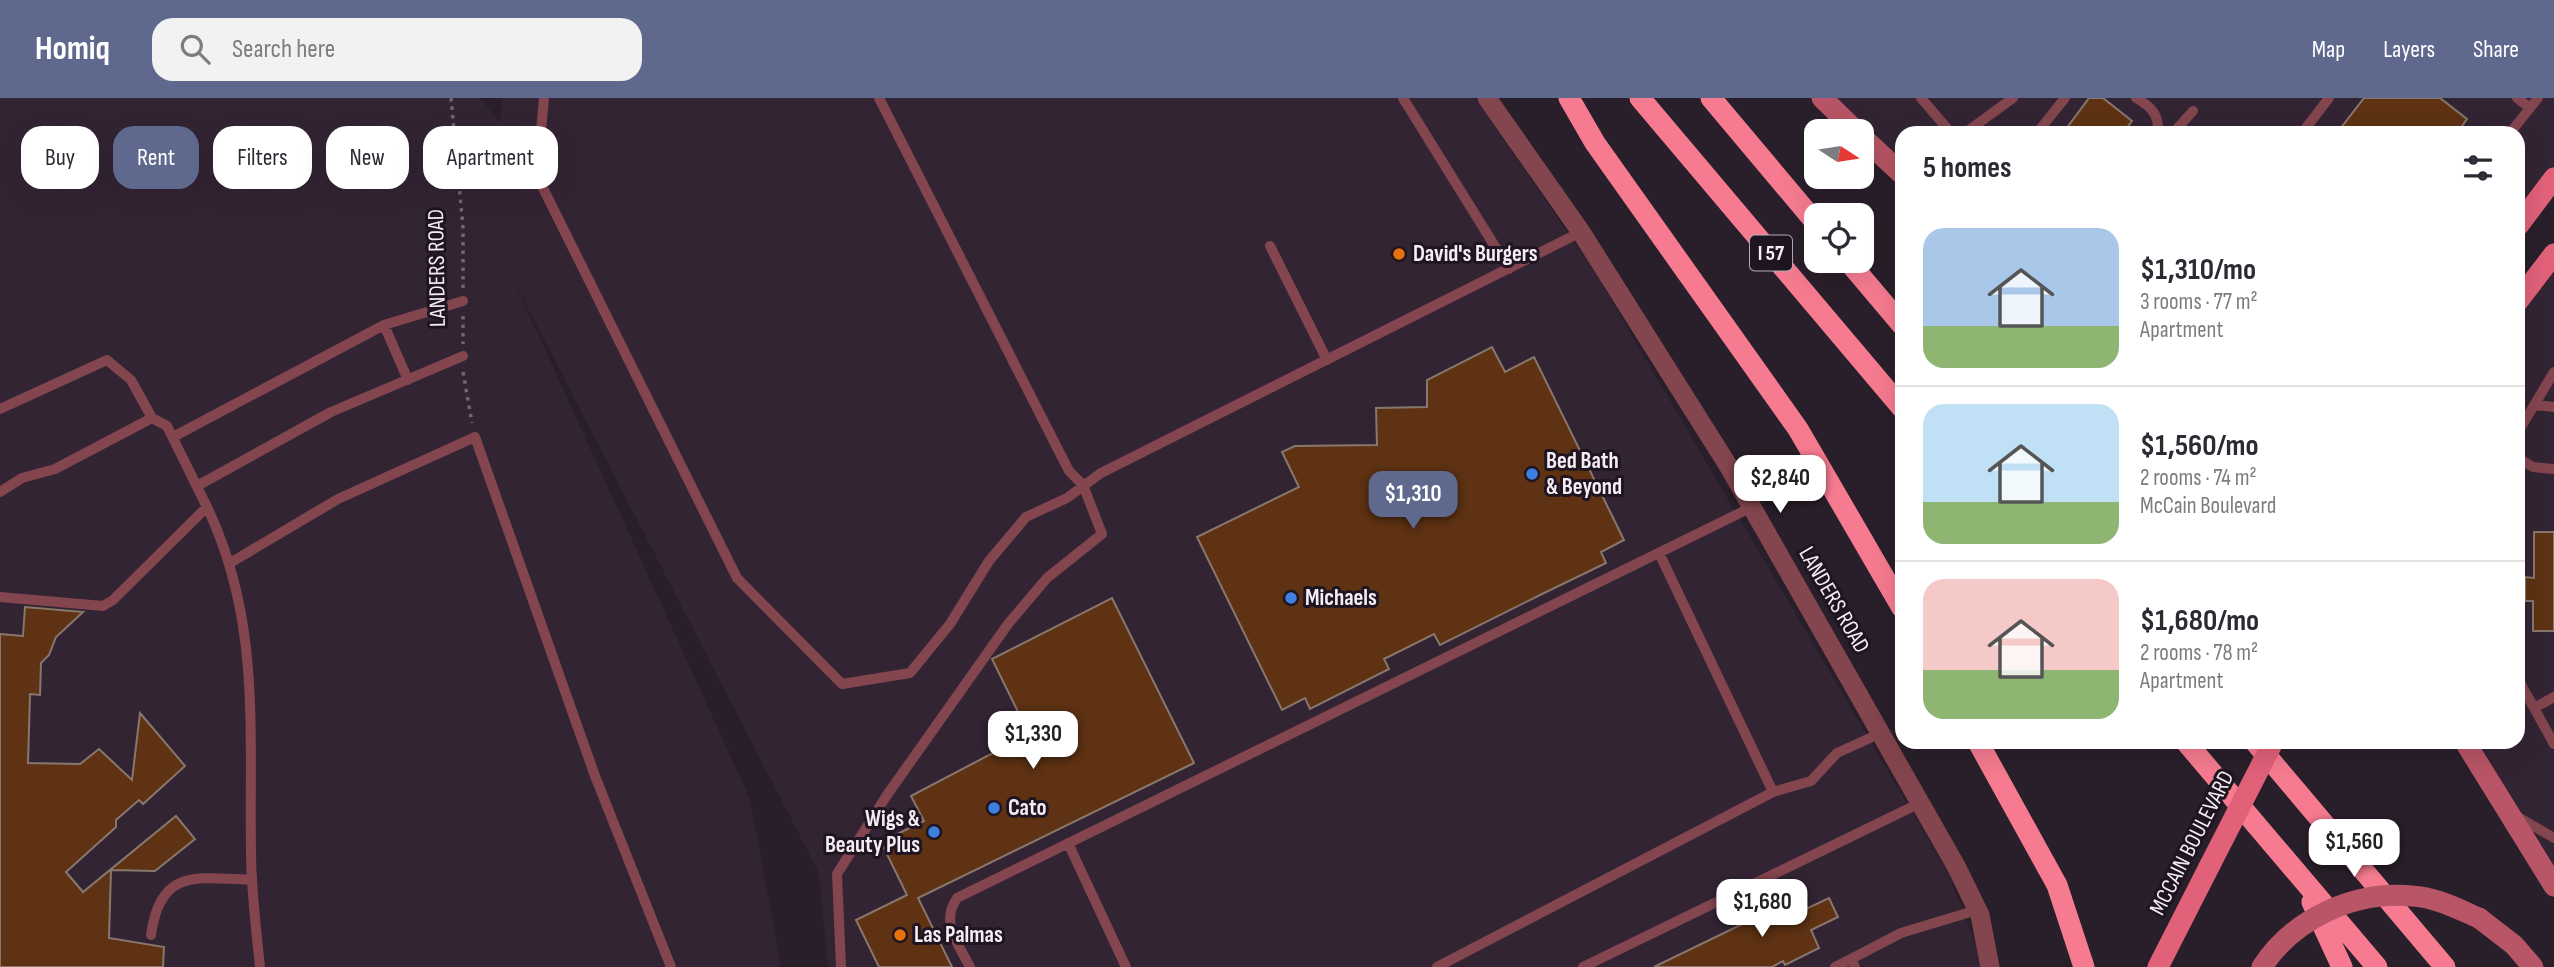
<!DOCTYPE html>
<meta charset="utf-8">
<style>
body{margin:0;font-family:"Sofia Sans Condensed",sans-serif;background:#f2f2f3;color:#2b2b33;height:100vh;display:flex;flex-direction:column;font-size:26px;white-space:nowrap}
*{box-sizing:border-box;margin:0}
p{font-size:23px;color:#7c7c81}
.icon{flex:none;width:38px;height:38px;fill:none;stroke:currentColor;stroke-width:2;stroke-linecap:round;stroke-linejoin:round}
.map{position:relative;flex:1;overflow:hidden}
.details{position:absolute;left:1895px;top:28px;width:630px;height:623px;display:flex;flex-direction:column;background:#fff;border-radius:21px;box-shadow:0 7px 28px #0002}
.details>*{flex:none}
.guide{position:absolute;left:21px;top:28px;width:665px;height:63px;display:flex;gap:14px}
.needle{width:46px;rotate:102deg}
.fabs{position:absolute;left:1804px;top:21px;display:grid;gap:14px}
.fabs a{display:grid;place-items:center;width:70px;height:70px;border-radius:14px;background:#fff;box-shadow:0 7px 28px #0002;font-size:35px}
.price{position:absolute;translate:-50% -60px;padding:0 16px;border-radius:14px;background:#fff;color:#222;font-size:23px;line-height:46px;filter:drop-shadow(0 2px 4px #0008)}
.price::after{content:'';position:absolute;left:50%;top:42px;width:21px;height:16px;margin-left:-10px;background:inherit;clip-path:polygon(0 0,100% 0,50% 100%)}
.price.on{background:#5f698e;color:#fff}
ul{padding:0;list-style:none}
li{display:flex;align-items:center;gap:21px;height:175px;padding:0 28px}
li+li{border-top:2px solid #e1e1e2}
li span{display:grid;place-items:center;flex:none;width:196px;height:140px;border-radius:21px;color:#555}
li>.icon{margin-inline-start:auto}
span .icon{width:84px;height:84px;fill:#fffc;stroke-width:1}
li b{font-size:30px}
h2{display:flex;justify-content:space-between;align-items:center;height:84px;padding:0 28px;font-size:30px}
.chip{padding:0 24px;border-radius:21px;background:#fff;box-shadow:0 7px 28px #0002;font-size:24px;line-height:63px}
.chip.on{background:#5f698e;color:#fff}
header{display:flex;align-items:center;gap:42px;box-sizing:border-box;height:98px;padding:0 35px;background:#5f698e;color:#fff}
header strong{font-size:33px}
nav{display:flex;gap:38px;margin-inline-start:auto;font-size:24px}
.search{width:490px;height:63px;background:#f2f2f3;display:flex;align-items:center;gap:18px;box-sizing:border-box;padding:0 24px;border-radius:21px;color:#7c7c81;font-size:26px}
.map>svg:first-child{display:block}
.built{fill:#332434}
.building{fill:#5e3213;stroke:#88776d;stroke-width:2}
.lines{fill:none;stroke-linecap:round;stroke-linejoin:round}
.path{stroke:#706771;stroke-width:3.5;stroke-dasharray:3.5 5;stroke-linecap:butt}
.lane{stroke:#83454e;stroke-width:10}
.street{stroke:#83454e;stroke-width:19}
.secondary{stroke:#b85566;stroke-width:21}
.primary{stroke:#e16179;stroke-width:21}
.highway{stroke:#f67b90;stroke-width:21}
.secondary-bridge{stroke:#b85566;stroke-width:21}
.primary-bridge{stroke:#e16179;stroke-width:21}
.food-dot{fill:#e8710a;stroke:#1f1520;stroke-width:2.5}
.shop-dot{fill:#3f7fe0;stroke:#1f1520;stroke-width:2.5}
.labels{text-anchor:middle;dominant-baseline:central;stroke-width:6;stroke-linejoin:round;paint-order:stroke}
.shield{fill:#1f1520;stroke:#b4acb5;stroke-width:2}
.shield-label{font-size:21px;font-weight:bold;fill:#f4edf5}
.poi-label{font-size:23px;font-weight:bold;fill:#f4edf5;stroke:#1f1520;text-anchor:start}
.street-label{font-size:23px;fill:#f4edf5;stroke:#1f1520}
</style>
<header>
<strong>Homiq</strong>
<div class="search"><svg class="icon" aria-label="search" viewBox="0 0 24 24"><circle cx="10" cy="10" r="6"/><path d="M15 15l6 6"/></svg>Search here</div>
<nav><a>Map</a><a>Layers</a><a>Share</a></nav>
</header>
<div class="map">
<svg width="2554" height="869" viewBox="0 0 2554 869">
<rect width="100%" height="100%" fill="#291f2a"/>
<path class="built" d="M 0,0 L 480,0 L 500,24 L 502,0 L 1475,0 L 1592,170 L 1948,775 L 1985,869 L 828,869 L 819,775 L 512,179 L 750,701 L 781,869 L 0,869 Z
M 1826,0 L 2554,0 L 2554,82 L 2518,133 L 2518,35 L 1902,35 L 1902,73 Z
M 2554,156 L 2554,788 L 2465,644 L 2518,644 L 2518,203 Z"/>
<path class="building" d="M 2089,0 L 2103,0 L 2132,23 L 2123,35 L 2063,35 Z
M 2364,0 L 2440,0 L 2467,21 L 2457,35 L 2337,35 Z
M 1492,249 L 1505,274 L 1534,259 L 1624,442 L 1601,454 L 1606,465 L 1540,497 L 1440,547 L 1434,536 L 1384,561 L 1389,571 L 1310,611 L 1305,600 L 1282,612 L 1197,439 L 1299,389 L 1282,354 L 1295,348 L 1377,347 L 1376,310 L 1427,309 L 1427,282 Z
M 2534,434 L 2554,434 L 2554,533 L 2533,533 L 2533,503 L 2525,503 L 2525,479 L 2534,480 Z
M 1112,500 L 1194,665 L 918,800 L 952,869 L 879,869 L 856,822 L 907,797 L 881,744 L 924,723 L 911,698 L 1029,636 L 992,561 Z
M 25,509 L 83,514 L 56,539 L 49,557 L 41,565 L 40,597 L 30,596 L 28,665 L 80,666 L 99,651 L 132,682 L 140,615 L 185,668 L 143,706 L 139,702 L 116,722 L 116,729 L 66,774 L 83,794 L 176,718 L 195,741 L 155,773 L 111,772 L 109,840 L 164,849 L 163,869 L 0,869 L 0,536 L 23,538 Z
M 1794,797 L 1802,813 L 1829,800 L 1838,819 L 1811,832 L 1819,850 L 1785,867 L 1783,863 L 1772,869 L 1654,869 L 1761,817 L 1759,814 Z"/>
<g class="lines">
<path class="path" d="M 451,0 L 463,130 L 463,190
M 463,218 L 463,246
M 463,274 L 472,325"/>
<path class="lane" d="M 544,0 L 537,78 L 737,480 L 842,586 L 910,575 L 950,526 L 989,463 L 1026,419 L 1067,400 L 1101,375 L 1581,134
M 1403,0 L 1509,171
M 1921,0 L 1951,35
M 2136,0 C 2152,9 2159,17 2158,35
M 2517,0 L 2530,10
M 1965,35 L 2013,0
M 2037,35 L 2065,0
M 2173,35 L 2193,13
M 2302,35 L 2329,0
M 2510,35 L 2538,0
M 1270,148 L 1327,262
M 384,227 L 408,282
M 2534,307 L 2554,309
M 0,311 L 107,262 L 131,282 L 152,320
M 2518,334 L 2554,274
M 173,339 L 384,227 L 463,203
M 2518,360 L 2533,369 L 2554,371
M 197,388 L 331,314 L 463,258
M 0,394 L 22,380 L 55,371 L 152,320 L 167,328 L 207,409 L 113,502 L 103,508 L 0,499
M 207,409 C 261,522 249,631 251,753 C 251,791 256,830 260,869
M 1660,457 L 1773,694
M 230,465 L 338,401 L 475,339 L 595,678 L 671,869
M 2518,581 L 2554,646
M 2534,610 L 2554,599
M 2518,719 L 2554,740
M 1068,745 L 1126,869
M 151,837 C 160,769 198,780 252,782
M 841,869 L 837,776 L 887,697 L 1008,526 L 1047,480 L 1102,436 L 1083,387 L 1069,373 L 879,0
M 970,869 C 958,845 940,825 957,800 L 1752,409
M 1437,869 L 1773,694 L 1811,683 L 1837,655 L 1881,635
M 1583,869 L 1920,705
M 1835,869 L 1851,861
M 1855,869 L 1851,861 L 1901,835 L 1977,812"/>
<path class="street" d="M 1487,0 L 1581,134 L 1729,369 L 1956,768 L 1980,817 L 1990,869"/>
<path class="secondary" d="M 1822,0 L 1856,33
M 1862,39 L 1902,76
M 2465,644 L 2554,788
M 2479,820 L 2514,847 L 2533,869"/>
<path class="primary" d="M 2518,128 L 2554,80
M 2518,203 L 2554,156
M 2158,869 L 2210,767"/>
<path class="highway" d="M 1569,0 L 1595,45 L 1798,331 L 1902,510
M 1640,0 L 1902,310
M 1711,0 L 1816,125
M 1848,163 L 1902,227
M 1978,644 L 2057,787 L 2084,869
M 2186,644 L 2377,869
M 2255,644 L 2445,869
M 2312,804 L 2342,869"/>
<path class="secondary-bridge" d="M 2262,869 C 2294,820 2354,793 2412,798 C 2435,799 2458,811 2479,820"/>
<path class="primary-bridge" d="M 2210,767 L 2273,644"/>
</g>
<g class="food-dot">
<circle cx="1399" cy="156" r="7"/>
<circle cx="900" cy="837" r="7"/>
</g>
<g class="shop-dot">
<circle cx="1532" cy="376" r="7"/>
<circle cx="1291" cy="500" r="7"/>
<circle cx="994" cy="710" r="7"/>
<circle cx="934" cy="734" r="7"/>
</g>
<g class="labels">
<rect class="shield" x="1750" y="137.5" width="42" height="35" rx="5"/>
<g class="shield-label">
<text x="1771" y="155">I 57</text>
</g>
<g class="poi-label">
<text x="1413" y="156">David's Burgers</text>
<text x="1546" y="363">Bed Bath<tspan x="1546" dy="26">&amp; Beyond</tspan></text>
<text x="1305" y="500">Michaels</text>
<text x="1008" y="710">Cato</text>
<text x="920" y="721" text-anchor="end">Wigs &amp;<tspan x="920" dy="26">Beauty Plus</tspan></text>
<text x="914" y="837">Las Palmas</text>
</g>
<g class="street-label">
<text transform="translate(437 170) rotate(-91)">LANDERS ROAD</text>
<text transform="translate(1834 502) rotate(60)">LANDERS ROAD</text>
<text transform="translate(2192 745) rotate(-63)">MCCAIN BOULEVARD</text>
</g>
</g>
</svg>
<div class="fabs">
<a><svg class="needle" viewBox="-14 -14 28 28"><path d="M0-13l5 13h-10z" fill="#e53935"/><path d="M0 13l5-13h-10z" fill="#7c7c81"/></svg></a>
<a><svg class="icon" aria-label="locate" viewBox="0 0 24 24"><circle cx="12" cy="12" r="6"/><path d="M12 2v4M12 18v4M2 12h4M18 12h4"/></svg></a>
</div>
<b class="price" style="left:1780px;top:417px">$2,840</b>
<b class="price on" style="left:1413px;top:433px">$1,310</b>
<b class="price" style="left:1033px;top:673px">$1,330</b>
<b class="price" style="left:2354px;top:781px">$1,560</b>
<b class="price" style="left:1762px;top:841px">$1,680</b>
<div class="guide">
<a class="chip">Buy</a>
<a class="chip on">Rent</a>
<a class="chip">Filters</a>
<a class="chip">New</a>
<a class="chip">Apartment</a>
</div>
<section class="details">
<h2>5 homes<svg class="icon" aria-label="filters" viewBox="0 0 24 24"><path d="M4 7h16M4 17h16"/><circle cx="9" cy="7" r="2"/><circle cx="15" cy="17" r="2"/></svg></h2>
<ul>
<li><span style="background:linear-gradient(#a9c7e8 70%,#8fb573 0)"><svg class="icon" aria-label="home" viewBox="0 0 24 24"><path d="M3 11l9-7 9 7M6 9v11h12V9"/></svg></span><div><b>$1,310/mo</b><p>3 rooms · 77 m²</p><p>Apartment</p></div></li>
<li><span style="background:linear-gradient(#bfe0f5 70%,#8fb573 0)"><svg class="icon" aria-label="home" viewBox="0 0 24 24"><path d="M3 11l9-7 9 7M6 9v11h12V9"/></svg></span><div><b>$1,560/mo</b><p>2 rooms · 74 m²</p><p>McCain Boulevard</p></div></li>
<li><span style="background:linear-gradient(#f6c9c9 65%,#8fb573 0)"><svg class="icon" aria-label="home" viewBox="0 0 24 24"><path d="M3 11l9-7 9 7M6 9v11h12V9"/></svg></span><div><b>$1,680/mo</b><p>2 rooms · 78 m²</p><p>Apartment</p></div></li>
</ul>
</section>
</div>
